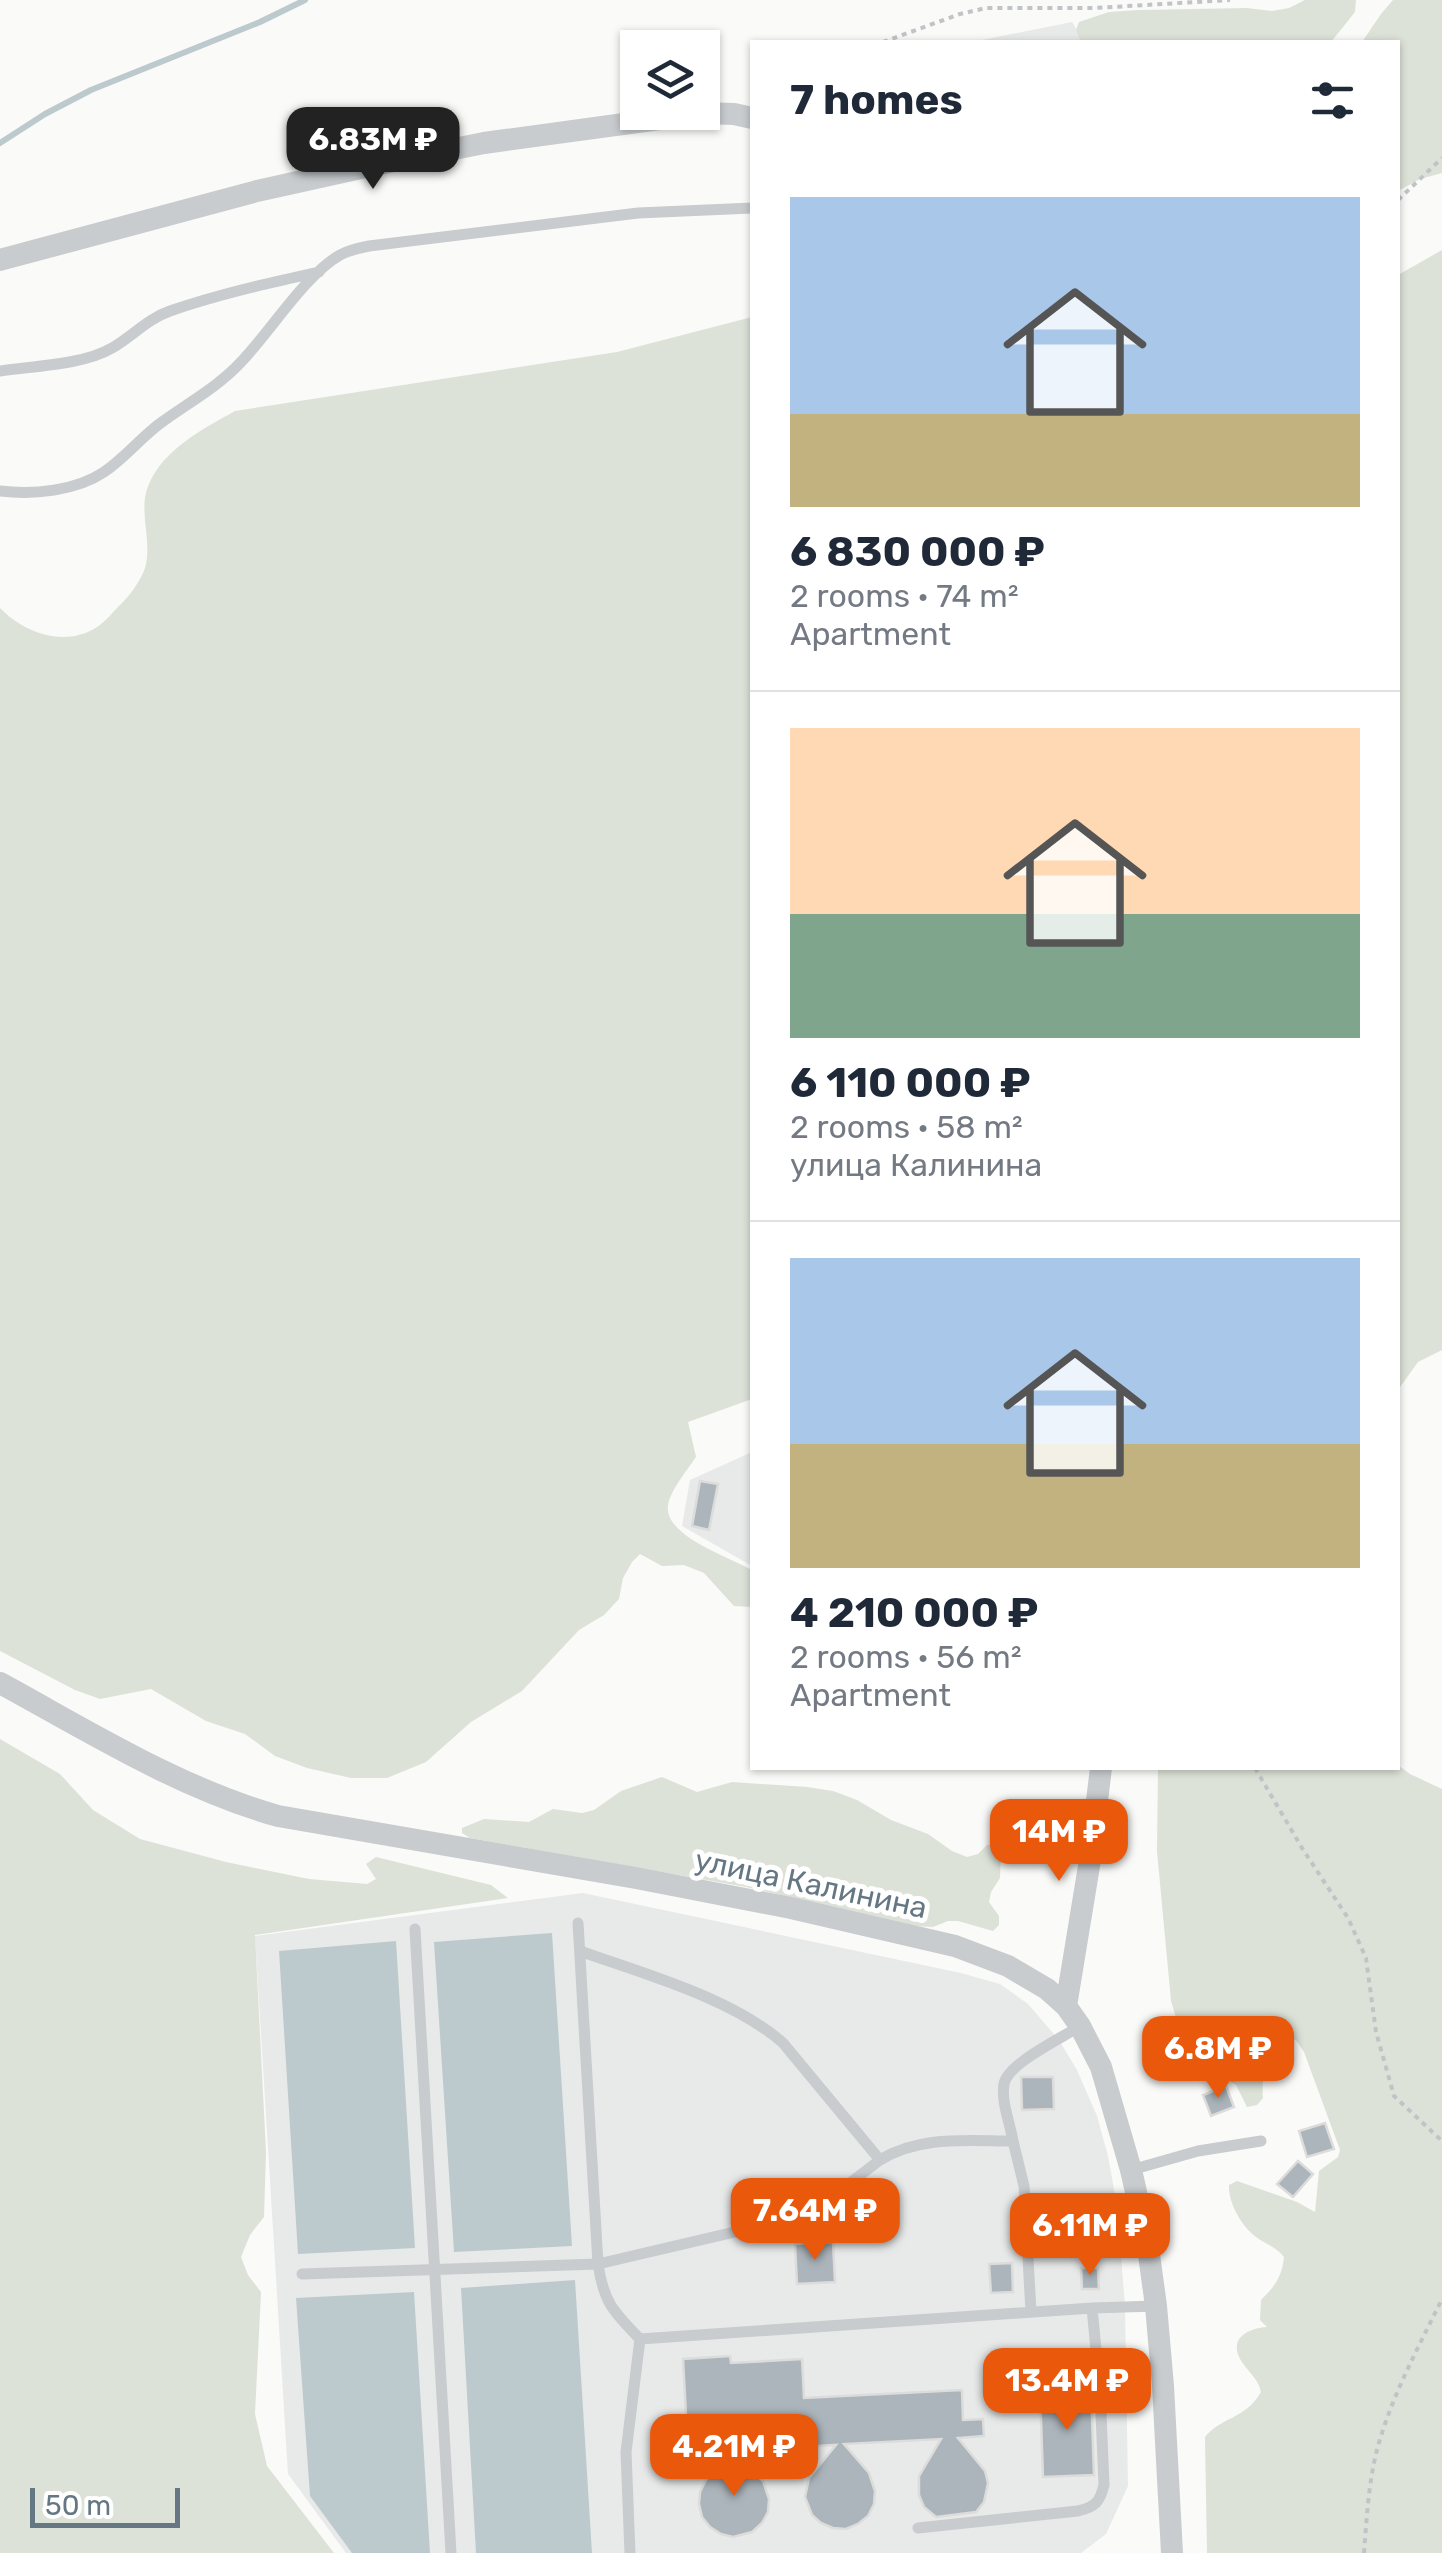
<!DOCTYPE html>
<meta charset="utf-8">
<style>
body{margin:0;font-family:Rubik,sans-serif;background:#f2f2f3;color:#1f2937;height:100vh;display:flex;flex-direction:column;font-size:38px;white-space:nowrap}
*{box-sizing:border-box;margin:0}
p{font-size:32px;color:#747a83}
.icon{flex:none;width:55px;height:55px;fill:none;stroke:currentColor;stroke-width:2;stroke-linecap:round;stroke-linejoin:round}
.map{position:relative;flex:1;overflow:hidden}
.drawer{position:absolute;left:750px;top:40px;width:650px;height:1730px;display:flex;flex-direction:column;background:#fff;border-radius:0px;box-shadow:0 2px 8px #0004}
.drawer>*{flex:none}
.controls{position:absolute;left:620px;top:30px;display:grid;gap:20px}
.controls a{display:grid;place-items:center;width:100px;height:100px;border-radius:0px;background:#fff;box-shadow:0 2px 8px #0004;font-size:50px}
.scale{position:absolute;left:30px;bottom:25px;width:150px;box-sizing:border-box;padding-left:10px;border:5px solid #647783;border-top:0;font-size:28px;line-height:35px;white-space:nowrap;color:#647783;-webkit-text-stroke:8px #fff;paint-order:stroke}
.price{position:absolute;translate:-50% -85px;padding:0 22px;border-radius:20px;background:#ea580c;color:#fff;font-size:32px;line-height:65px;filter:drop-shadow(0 2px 5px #0008)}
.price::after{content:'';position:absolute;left:50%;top:60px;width:30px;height:22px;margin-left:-15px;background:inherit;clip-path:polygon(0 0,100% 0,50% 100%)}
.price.selected{background:#222;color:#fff}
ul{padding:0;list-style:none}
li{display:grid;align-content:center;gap:20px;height:530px;padding:0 40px}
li+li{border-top:2px solid #e0e1e3}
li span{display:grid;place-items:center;height:310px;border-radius:0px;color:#555}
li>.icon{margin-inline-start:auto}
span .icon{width:180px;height:180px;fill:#fffc;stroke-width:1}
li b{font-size:42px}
h2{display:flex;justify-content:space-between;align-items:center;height:120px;padding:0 40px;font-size:42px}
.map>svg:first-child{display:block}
.built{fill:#e8e9e9}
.green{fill:#dce2d8}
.water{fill:#bdcacd}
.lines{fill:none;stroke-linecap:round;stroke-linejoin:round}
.stream{stroke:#bdcacd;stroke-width:6}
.building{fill:#acb5bb;stroke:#dcdcda;stroke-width:2.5}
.path{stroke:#c1c4c6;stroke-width:4;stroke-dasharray:5 5;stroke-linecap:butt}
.service{stroke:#c8cccf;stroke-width:11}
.minor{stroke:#c8cccf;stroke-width:22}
.labels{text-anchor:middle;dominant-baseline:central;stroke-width:10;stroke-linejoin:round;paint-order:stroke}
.street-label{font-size:30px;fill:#647783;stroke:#fff}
</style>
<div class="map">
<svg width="1442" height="2553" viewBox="0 0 1442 2553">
<rect width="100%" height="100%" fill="#fafaf8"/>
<path class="built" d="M 1072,22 L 1084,42 L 972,42 Z
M 752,1452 L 752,1566 L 682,1526 L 690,1480 Z
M 583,1893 L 961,1973 L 1000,1984 L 1028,2004 L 1059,2040 L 1077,2070 L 1097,2116 L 1108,2156 L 1117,2206 L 1125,2306 L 1128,2486 L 1106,2534 L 1081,2553 L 346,2553 L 288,2474 L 255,1936 Z"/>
<path class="green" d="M 1305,0 L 1356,0 L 1355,12 L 1331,42 L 1081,42 L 1076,30 L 1079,22 L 1109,12 L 1139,10 L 1247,8 L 1272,11 L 1289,8 Z
M 1393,0 L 1442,0 L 1442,173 L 1420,179 L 1398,191 L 1398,42 L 1362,42 L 1381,14 Z
M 1442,250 L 1442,1350 L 1418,1362 L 1398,1390 L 1398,275 Z
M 752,317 L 752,1399 L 688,1422 L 696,1457 C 688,1469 669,1492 668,1506 C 664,1536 731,1558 752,1570 L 752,1607 L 734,1606 L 704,1573 L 684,1565 L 662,1566 L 640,1554 L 632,1562 L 623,1578 L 619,1599 L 604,1615 L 579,1630 L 522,1691 L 471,1722 L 426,1762 L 387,1778 L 351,1778 L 307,1768 L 275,1756 L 245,1734 L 206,1721 L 151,1689 L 100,1699 L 75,1690 L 0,1651 L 0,608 C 24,633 65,648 97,627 C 105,622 113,612 119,606 C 129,597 141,580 145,568 C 153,540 137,510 149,484 C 164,449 203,429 235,411 L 617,352 Z
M 0,1739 L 60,1774 L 93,1810 L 140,1839 L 226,1862 L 309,1879 L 367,1884 L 376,1879 L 366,1864 L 376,1857 L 491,1885 L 508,1898 L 255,1935 L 266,2152 L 264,2217 L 250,2235 L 241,2257 L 248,2275 L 261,2292 L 255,2414 L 267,2466 L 334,2553 L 0,2553 Z
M 1398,1765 L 1410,1774 L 1442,1789 L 1442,2553 L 1207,2553 L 1205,2437 C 1221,2417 1246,2419 1261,2392 C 1258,2377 1246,2371 1239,2357 C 1230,2336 1251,2328 1267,2327 L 1260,2320 L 1261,2300 C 1275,2286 1282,2277 1284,2257 C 1276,2247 1267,2245 1256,2237 C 1242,2227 1228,2203 1229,2185 L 1237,2181 L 1297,2202 L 1315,2212 L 1319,2171 L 1338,2157 L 1340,2150 L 1304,2052 L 1296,2040 L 1287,2037 C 1267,2052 1261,2073 1263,2098 L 1257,2105 L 1247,2107 L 1236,2085 L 1225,2078 L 1204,2070 L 1185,2048 L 1171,2001 L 1157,1851 L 1158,1768 L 1398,1768 Z
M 662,1777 L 697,1792 L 732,1782 L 807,1787 L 833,1791 L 857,1800 L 891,1820 L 928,1834 L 952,1851 L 967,1857 L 978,1854 L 988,1844 L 1001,1854 L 1000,1878 L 991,1892 L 989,1902 L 999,1916 L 999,1925 L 993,1931 L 958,1921 L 948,1921 L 933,1927 L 913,1926 L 746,1887 L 470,1838 L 462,1833 L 462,1828 L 484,1819 L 529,1822 L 553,1809 L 582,1813 L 594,1810 L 621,1791 Z"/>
<path class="water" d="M 552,1933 L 572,2246 L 454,2252 L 434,1942 Z
M 396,1941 L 415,2248 L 298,2254 L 279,1951 Z
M 575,2280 L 592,2553 L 476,2553 L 461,2288 Z
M 414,2292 L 430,2553 L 352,2553 L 310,2496 L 296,2298 Z"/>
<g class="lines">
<path class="stream" d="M 0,143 L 45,114 L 91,90 L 260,22 L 305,0"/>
</g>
<path class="building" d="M 700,1481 L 718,1484 L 709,1530 L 692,1526 Z
M 1021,2077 L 1053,2077 L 1054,2109 L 1022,2110 Z
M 1226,2086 L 1234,2107 L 1211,2116 L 1203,2095 Z
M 1325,2123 L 1334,2149 L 1307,2157 L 1299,2131 Z
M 1298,2161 L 1313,2174 L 1293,2197 L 1277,2184 Z
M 1072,2200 L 1072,2219 L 1082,2219 L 1084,2246 L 1042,2248 L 1040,2202 Z
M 833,2242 L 835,2282 L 797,2284 L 795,2244 Z
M 1012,2263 L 1013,2292 L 991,2293 L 989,2264 Z
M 1081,2268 L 1098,2268 L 1099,2289 L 1082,2289 Z
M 730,2356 L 731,2363 L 802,2359 L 804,2398 L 962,2390 L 963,2420 L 983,2419 L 984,2436 L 958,2438 L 985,2471 L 988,2483 L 984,2502 L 976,2512 L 936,2517 L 924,2507 L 919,2495 L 919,2476 L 941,2439 L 844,2444 L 869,2473 L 875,2491 L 874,2504 L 868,2516 L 858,2524 L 846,2529 L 833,2528 L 821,2523 L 812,2515 L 805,2497 L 809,2478 L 836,2445 L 661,2455 L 660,2436 L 675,2435 L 674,2415 L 686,2415 L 683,2359 Z
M 1091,2389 L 1094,2475 L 1043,2477 L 1040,2391 Z
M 730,2454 L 763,2481 L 769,2499 L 768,2512 L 762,2523 L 752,2532 L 733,2537 L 721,2534 L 710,2527 L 702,2517 L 699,2504 L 700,2492 L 706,2480 Z"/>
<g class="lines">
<path class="path" d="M 883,42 L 960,14 L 986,8 L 1095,8 L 1230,0
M 1398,200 L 1442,158
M 1255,1768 L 1302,1848 L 1348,1918 L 1366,1958 L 1376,2032 L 1394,2096 L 1442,2141
M 1364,2553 C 1367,2514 1369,2473 1381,2436 C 1396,2388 1420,2344 1442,2299"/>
<path class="service" d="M 0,371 C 33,366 83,365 112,348 C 133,336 147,319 170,311 C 219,294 269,283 319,272
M 0,491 C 33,495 76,491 104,472 C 125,458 141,437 162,422 C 188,403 219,386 241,362 C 270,332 305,275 340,255 C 349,250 359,248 369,246 L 638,213 L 752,208
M 578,1923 L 598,2264 L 782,2221 L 806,2213 L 825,2202 L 880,2160
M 415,1929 L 451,2553
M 580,1951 C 644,1974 732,1998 783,2043 L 880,2160 C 920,2135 968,2141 1013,2141 C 1010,2123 1001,2102 1004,2084 C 1008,2063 1062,2038 1080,2026
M 1013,2141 L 1024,2186 L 1031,2312
M 1131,2170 L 1198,2151 L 1261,2141
M 302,2274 L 598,2264 C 604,2303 613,2311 640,2339 L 1092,2308 L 1156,2306
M 918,2528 L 1078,2511 C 1095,2507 1100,2502 1104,2485 L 1100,2390 L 1092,2308
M 630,2553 L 626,2452 L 640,2339"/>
<path class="minor" d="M 0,260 L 257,191 L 379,164 L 484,143 L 704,113 L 734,114 L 752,118
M 0,1683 C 90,1732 179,1788 278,1816 L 636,1878 L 791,1908 L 955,1946 L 1008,1966 L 1047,1989 L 1066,2006 L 1080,2026 L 1101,2067 L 1131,2170 L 1147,2240 L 1156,2306 L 1163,2386 L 1172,2553
M 1066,2006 L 1089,1866 L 1101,1768"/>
</g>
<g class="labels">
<g class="street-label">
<text transform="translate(811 1884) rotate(12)">улица Калинина</text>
</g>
</g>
</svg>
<div class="controls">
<a><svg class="icon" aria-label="layers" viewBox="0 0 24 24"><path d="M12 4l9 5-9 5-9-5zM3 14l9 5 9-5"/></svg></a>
</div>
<div class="scale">50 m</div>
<b class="price selected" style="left:373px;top:192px">6.83M ₽</b>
<b class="price" style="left:1059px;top:1884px">14M ₽</b>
<b class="price" style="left:1218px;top:2101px">6.8M ₽</b>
<b class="price" style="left:815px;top:2263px">7.64M ₽</b>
<b class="price" style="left:1090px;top:2278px">6.11M ₽</b>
<b class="price" style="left:1067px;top:2433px">13.4M ₽</b>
<b class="price" style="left:734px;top:2499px">4.21M ₽</b>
<section class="drawer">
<h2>7 homes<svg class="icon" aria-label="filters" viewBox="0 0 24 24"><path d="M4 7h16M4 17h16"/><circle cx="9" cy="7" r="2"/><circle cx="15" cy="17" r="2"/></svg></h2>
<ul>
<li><span style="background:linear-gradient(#a9c7e8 70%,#c2b280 0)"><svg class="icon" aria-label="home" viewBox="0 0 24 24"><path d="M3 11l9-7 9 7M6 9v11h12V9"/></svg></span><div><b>6 830 000 ₽</b><p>2 rooms · 74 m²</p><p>Apartment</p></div></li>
<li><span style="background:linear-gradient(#ffd9b3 60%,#7fa58c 0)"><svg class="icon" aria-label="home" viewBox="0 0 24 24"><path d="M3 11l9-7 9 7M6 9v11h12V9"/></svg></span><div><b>6 110 000 ₽</b><p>2 rooms · 58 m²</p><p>улица Калинина</p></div></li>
<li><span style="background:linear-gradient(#a9c7e8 60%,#c2b280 0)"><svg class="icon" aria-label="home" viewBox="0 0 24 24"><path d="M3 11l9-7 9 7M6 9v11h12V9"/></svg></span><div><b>4 210 000 ₽</b><p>2 rooms · 56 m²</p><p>Apartment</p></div></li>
</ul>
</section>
</div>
